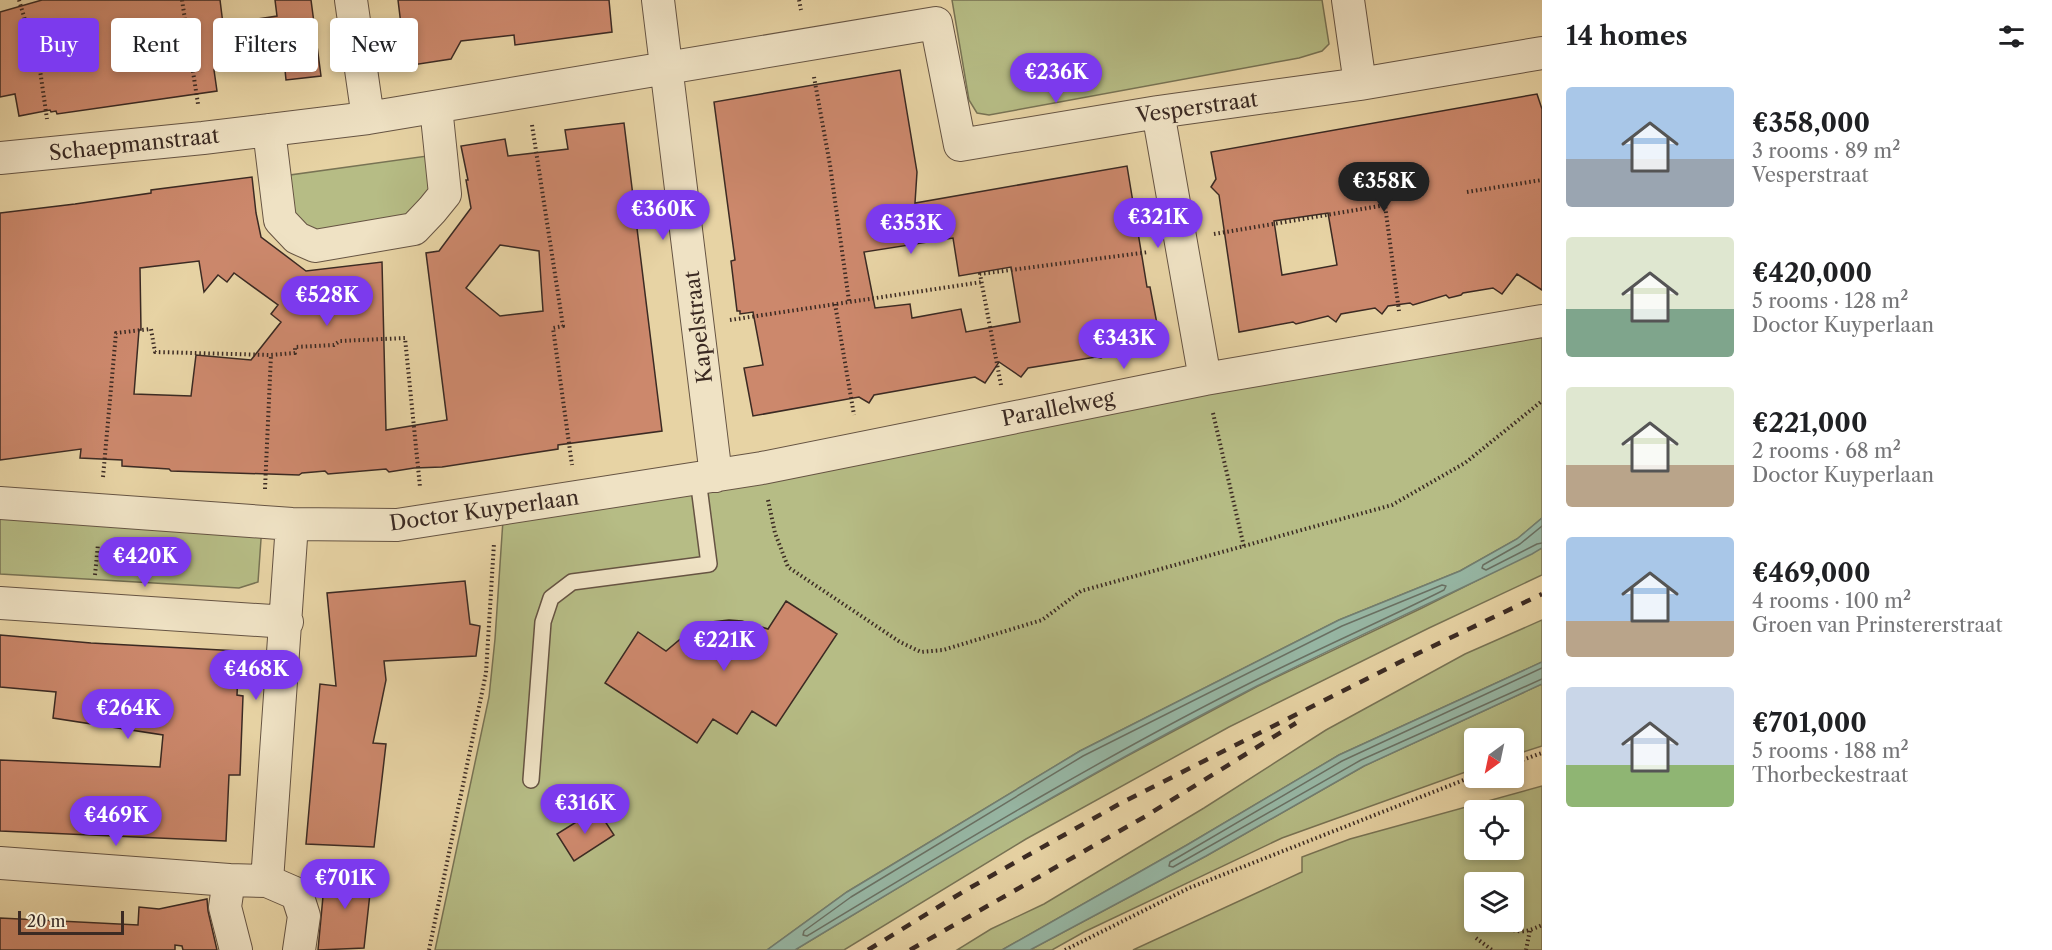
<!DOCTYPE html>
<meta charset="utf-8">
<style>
body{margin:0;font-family:"Libre Caslon Text",serif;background:#f2f2f2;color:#202124;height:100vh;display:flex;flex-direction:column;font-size:22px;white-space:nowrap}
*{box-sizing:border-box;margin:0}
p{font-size:20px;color:#757577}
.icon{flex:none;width:33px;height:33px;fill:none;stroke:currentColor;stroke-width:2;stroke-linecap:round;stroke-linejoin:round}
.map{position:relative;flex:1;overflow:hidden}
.details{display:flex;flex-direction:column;background:#fff;width:510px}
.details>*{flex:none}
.banner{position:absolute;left:18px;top:18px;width:570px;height:54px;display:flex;gap:12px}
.needle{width:39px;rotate:213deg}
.buttons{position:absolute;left:1464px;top:728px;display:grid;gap:12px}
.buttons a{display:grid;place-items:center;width:60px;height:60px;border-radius:6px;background:#fff;box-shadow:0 3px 9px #0003;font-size:30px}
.scale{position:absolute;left:18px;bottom:15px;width:106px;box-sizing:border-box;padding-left:6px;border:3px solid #3b2a23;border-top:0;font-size:16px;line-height:21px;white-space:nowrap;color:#3b2a23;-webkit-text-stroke:4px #efe2c4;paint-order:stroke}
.price{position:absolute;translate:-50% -51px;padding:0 14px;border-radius:21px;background:#7c3aed;color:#fff;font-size:20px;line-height:39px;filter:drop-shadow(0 2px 3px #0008)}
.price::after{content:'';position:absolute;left:50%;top:36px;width:18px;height:14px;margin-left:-9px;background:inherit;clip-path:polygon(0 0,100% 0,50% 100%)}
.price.on{background:#222;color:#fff}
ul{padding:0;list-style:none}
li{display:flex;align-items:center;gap:18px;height:150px;padding:0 24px}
li span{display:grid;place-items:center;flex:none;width:168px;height:120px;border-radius:6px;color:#555}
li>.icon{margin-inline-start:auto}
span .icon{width:72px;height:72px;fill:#fffc;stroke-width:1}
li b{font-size:26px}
h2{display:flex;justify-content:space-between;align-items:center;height:72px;padding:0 24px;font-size:26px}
.tag{padding:0 21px;border-radius:6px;background:#fff;box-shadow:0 3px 9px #0003;font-size:21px;line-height:54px}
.tag.on{background:#7c3aed;color:#fff}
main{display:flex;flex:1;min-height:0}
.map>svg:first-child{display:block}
.green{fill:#b6bc85;stroke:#787354;stroke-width:1.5;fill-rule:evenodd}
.water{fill:#97b8a6;stroke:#727f72;stroke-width:1.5}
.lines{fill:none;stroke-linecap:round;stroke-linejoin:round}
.shore{stroke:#697164;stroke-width:1.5}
.building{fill:#cc886c;stroke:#3b2a23;stroke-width:1.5;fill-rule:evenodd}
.lane-casing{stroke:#665443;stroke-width:18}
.street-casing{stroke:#665443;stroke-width:34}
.path{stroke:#3b2a23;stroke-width:4;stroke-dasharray:1.5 3;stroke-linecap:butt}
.lane{stroke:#efe2c4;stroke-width:15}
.street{stroke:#efe2c4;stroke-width:32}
.rail{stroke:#3b2a23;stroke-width:4.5;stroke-dasharray:10 10;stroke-linecap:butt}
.labels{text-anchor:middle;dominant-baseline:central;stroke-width:5;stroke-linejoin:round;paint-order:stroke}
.street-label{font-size:21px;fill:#3b2a23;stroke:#efe2c4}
</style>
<main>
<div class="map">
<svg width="1542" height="950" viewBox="0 0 1542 950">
<rect width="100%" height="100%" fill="#e7d3a4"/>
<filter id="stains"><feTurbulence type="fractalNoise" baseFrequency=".00333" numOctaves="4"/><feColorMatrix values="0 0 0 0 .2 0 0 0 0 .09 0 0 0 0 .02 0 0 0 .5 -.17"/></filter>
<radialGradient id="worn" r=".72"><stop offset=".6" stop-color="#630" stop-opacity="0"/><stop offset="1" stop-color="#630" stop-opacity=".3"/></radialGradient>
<path class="green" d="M 952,0 L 1322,0 L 1329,44 L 1322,51 L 1299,58 L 989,115 L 977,113 L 969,100 Z
M 427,156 L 432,199 L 408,223 L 315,236 L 292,219 L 283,176 Z
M 1542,327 L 1542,518 L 1517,539 L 1460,571 L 1339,620 L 1080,751 L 847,892 L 767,950 L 435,950 L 489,697 L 495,639 L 503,520 Z
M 0,510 L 262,525 L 258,582 L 239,588 L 0,574 Z
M 1542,548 L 1542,575 L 1429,628 L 1229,727 L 1026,839 L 844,950 L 795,950 L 967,846 L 1127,756 L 1258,686 L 1422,608 Z
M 1542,620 L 1542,662 L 1339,755 L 1187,845 L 1002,950 L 957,950 L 991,929 L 1044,904 L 1204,808 L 1326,730 L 1465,654 Z
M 1542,684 L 1542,746 L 1514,755 L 1514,738 L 1474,738 L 1474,769 L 1282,838 L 1084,932 L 1052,950 L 1030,950 L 1206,856 L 1364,766 Z
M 1542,786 L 1542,950 L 1133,950 L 1302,872 L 1302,857 L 1350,839 ZM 1474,810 L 1514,810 L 1514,849 L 1474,849 ZM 1474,882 L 1514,882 L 1514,921 L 1474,921 Z"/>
<path class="water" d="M 1542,518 L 1542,548 L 1532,554 C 1441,599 1348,640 1257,686 C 1099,767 947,858 795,950 L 767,950 L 847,892 L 1080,751 L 1339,620 L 1460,571 L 1517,539 Z
M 1542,662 L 1542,684 L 1364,766 L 1206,856 L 1030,950 L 1002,950 L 1187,845 L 1339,755 Z"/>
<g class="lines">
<path class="shore" d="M 1542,526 L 1520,544 L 1483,565 L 1482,568 L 1486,570 L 1537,544 L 1542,543
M 1442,585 L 1446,586 L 1444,590 C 1382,621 1318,649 1256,680 C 1102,757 954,847 807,936 L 803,935 L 804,931 L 851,897 L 1083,756 L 1342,626 Z
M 1542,668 L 1342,761 L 1170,862 L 1169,866 L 1173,867 L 1361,760 L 1542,679"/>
</g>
<path class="building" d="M 42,0 L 220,0 L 223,24 L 277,16 L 275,0 L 311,0 L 321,76 L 286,80 L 284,60 L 214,70 L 217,91 L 57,114 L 56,111 L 51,112 L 50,110 L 19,116 L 15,94 L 0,97 L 0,12 Z
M 398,0 L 609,0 L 612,32 L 515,45 L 514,35 L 461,41 L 451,59 L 406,66 Z
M 900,70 L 917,172 L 915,203 L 1127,166 L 1147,287 L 1150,287 L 1161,345 L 1109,354 L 1101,358 L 1096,357 L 1028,368 L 1021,377 L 999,362 L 985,383 L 975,377 L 874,395 L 869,403 L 859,397 L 753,416 L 744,368 L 763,365 L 753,312 L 740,314 L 740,311 L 737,311 L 731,261 L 735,260 L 714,102 ZM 953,238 L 959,276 L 1011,267 L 1020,322 L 966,332 L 961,309 L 912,318 L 910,304 L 875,308 L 864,252 Z
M 1537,94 L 1542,109 L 1542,290 L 1517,274 L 1502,294 L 1493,288 L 1463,293 L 1461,295 L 1449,298 L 1446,295 L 1413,305 L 1410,303 L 1388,306 L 1382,314 L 1375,308 L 1341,314 L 1336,322 L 1328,316 L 1296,324 L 1293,322 L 1239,332 L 1219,195 L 1211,187 L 1216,179 L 1211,152 ZM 1328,213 L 1337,265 L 1282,275 L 1274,221 Z
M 624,123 L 662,431 L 558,445 L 558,449 L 442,467 L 414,468 L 389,472 L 386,469 L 328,474 L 325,471 L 314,472 L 302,473 L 299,475 L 171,471 L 169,469 L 122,466 L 122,460 L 80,458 L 81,449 L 0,460 L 0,213 L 75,204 L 151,193 L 151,190 L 252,177 L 256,213 L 261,237 L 306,271 L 382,262 L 386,430 L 447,420 L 426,253 L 439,251 L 471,208 L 466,180 L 468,180 L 461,146 L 505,139 L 508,156 L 568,149 L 565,130 ZM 500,245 L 539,251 L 543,311 L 500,316 L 466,288 ZM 199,261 L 204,292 L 218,275 L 227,282 L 234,273 L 278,305 L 271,314 L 281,322 L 251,360 L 196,355 L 191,396 L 134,394 L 139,330 L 141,330 L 140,268 Z
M 465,581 L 470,624 L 480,626 L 476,656 L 384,661 L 386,680 L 373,743 L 386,744 L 374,847 L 306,844 L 320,684 L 336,686 L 327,593 Z
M 786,601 L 837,634 L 776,726 L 752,711 L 737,734 L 713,719 L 697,743 L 605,683 L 638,632 L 666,651 L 690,631 L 711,622 L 729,620 L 742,621 L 768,629 Z
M 0,635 L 91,643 L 239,651 L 237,695 L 243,696 L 240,775 L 229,775 L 226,841 L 0,831 L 0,760 L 160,767 L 163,735 L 53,718 L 56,692 L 0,687 Z
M 597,809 L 614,835 L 574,861 L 557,834 Z
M 373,866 L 364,948 L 318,950 L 325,875 Z
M 207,899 L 208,911 L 217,950 L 183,950 L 182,946 L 175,945 L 175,950 L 0,950 L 0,918 L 138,925 L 139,907 L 159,909 Z"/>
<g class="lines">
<g class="lane-casing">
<path id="lane" d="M 531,780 L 543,622 L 551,598 L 572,582 L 709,564 L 698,479"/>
</g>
<g class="street-casing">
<path id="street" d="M 351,0 L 368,118
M 658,0 L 716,476
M 1348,0 L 1360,84
M 1158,112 L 1205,379
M 269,130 L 280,220 L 297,238 L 315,246 L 414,229 L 432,210 L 445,194 L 436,107
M 0,158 L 203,138 L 368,118 L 936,23 L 960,145 L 1158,112 L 1360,84 L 1542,53
M 0,503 L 292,524 L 397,525 L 762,468 L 1205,379 L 1542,321
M 0,603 L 287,622
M 0,863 L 229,880
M 267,881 L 292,524
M 236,950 L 225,907 L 229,880 L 267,881 L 297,894 L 304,916 L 299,950"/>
</g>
<path class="path" d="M 19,0 L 40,70 L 47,119
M 182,0 L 198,104
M 799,0 L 801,10
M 814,77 L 830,165 L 849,301
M 532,125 L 563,326 L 553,328 L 572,465
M 1467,192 L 1542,180
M 1214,234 L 1385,205 L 1399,311
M 835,304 L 854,415
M 730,320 L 982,282
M 1001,385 L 980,274 L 1149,252
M 1213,413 L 1244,547
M 103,477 L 116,333 L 151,329 L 155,352 L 271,355 L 295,353 L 295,347 L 334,345 L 340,341 L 405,338 L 420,487
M 265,489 L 271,355
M 768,500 L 775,533 L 788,567 L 900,642 L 921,652 L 943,650 L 1042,620 L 1081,591 L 1392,505 L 1465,463 L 1542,401
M 95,575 L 98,544
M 1514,763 L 1542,753
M 1498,921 C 1515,934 1523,934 1542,925
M 1476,938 L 1492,950
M 429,950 L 486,673 L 494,543
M 1065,950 L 1189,888 L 1474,776
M 1526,950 L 1530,930"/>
<use href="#lane" class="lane"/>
<use href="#street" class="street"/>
<path class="rail" d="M 868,950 L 966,890 L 1121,803 L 1402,661 L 1542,594
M 910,950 L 1146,816 L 1296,723"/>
</g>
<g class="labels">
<g class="street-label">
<text transform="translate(1197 107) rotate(-8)">Vesperstraat</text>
<text transform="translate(134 144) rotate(-6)">Schaepmanstraat</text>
<text transform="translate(698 327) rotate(-97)">Kapelstraat</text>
<text transform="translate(1058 408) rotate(-11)">Parallelweg</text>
<text transform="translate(484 510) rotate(-8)">Doctor Kuyperlaan</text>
</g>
</g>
<rect width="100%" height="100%" filter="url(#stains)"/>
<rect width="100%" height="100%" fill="url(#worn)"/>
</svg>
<div class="buttons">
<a><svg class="needle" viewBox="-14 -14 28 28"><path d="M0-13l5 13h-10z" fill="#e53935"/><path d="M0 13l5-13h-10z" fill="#757577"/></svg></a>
<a><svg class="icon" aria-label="locate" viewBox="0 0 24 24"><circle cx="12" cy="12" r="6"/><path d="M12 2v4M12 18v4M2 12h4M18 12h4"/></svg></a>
<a><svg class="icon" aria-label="layers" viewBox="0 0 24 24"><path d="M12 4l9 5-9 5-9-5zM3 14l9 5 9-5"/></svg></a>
</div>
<div class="scale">20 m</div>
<b class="price" style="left:1056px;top:104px">€236K</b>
<b class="price on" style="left:1384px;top:213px">€358K</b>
<b class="price" style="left:663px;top:241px">€360K</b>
<b class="price" style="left:1158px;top:249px">€321K</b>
<b class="price" style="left:911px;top:255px">€353K</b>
<b class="price" style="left:327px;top:327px">€528K</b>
<b class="price" style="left:1124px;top:370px">€343K</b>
<b class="price" style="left:145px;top:588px">€420K</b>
<b class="price" style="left:724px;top:672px">€221K</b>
<b class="price" style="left:256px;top:701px">€468K</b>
<b class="price" style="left:128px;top:740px">€264K</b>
<b class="price" style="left:585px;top:835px">€316K</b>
<b class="price" style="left:116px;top:847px">€469K</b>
<b class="price" style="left:345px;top:910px">€701K</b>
<div class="banner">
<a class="tag on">Buy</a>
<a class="tag">Rent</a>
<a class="tag">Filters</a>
<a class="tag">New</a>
</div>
</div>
<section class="details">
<h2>14 homes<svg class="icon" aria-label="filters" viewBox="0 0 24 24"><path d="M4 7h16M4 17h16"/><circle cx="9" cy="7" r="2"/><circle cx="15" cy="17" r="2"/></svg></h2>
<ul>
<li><span style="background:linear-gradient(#a9c7e8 60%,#9aa5b1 0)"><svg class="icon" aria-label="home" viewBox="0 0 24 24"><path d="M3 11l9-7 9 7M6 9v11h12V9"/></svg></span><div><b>€358,000</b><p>3 rooms · 89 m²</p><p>Vesperstraat</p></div></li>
<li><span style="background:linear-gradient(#dfe7d0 60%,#7fa58c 0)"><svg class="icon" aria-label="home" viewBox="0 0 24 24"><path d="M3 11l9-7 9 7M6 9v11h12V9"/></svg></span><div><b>€420,000</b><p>5 rooms · 128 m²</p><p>Doctor Kuyperlaan</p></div></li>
<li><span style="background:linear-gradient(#dfe7d0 65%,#b9a48a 0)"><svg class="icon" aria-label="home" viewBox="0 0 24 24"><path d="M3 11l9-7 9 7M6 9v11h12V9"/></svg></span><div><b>€221,000</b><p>2 rooms · 68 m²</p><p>Doctor Kuyperlaan</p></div></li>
<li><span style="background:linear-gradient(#a9c7e8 70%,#b9a48a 0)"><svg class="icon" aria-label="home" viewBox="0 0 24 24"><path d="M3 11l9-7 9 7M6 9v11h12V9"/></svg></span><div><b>€469,000</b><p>4 rooms · 100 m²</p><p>Groen van Prinstererstraat</p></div></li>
<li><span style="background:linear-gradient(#c9d6e8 65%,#8fb573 0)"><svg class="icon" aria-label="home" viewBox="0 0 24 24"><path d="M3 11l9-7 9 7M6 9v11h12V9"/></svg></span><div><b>€701,000</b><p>5 rooms · 188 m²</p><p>Thorbeckestraat</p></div></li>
</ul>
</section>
</main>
